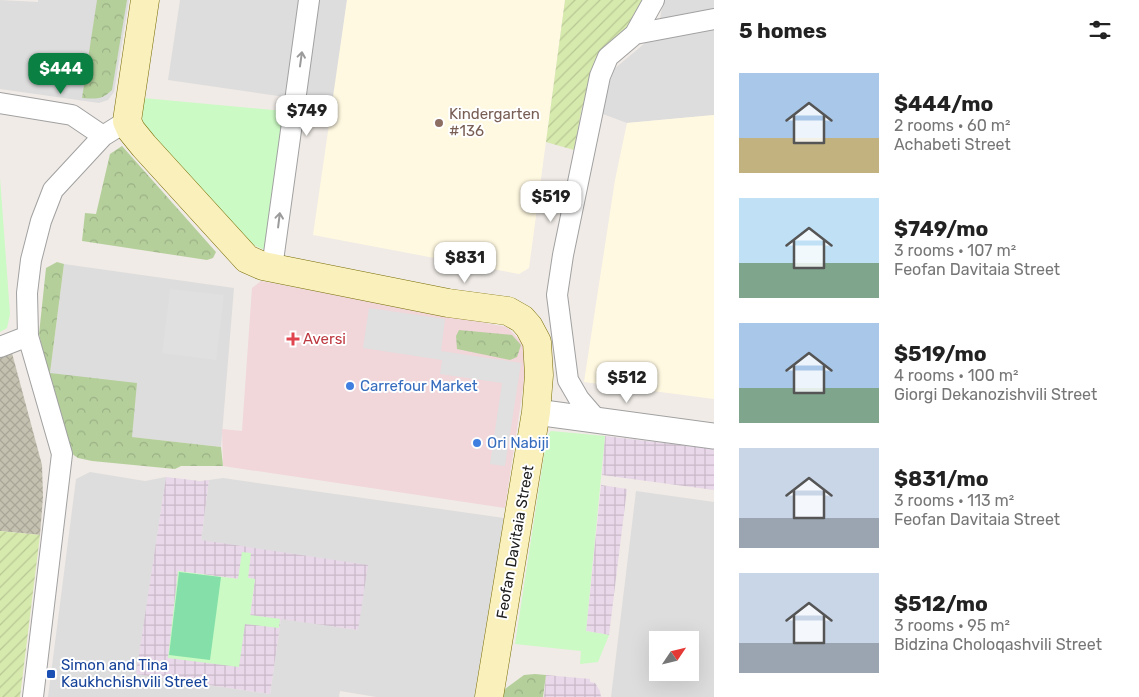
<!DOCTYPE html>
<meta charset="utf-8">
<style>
body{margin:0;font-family:Rubik,sans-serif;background:#f2f2f2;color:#222;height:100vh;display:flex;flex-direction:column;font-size:19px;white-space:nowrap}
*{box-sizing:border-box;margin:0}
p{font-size:16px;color:#767676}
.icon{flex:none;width:28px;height:28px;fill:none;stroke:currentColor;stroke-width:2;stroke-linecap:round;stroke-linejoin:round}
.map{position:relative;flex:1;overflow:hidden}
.sheet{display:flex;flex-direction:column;background:#fff;width:425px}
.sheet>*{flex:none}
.needle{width:32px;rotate:55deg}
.buttons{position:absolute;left:649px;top:631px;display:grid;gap:10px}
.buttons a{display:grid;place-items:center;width:50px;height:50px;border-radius:0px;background:#fff;box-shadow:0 5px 20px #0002;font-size:25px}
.price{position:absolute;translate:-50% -42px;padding:0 11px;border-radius:10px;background:#fff;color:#222;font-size:16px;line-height:32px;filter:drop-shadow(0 1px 2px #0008)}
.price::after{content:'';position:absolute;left:50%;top:30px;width:15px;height:11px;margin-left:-8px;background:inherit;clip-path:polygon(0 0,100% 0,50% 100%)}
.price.on{background:#0b8043;color:#fff}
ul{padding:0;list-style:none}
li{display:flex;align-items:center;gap:15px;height:125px;padding:0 25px}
li span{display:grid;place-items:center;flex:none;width:140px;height:100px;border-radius:0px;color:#555}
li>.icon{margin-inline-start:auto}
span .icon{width:60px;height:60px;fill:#fffc;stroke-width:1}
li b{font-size:21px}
h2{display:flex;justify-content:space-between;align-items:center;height:60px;padding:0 25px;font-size:21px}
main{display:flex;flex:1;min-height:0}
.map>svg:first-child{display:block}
.residential{fill:#dedddd;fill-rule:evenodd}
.commercial{fill:#f1d6da}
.industrial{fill:url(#industrial-grid);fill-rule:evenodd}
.education{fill:#fff9e1}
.construction{fill:url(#construction-cross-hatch)}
.forest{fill:url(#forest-crowns)}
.park{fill:#cbfac4}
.garden{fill:url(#garden-furrows)}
.pitch{fill:#85dfa9}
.parking{fill:#e0e0e0}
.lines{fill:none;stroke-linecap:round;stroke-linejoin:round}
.minor-casing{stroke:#a1a1a1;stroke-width:22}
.tertiary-casing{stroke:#a1a1a1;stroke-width:27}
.secondary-casing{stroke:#786d05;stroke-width:29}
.minor{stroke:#fff;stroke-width:20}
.tertiary{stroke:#fff;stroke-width:25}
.secondary{stroke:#faf0bb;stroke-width:28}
.oneway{stroke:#9b9b9b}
.education-dot{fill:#8d6e63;stroke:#fff;stroke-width:2}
.health-dot{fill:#e0444e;stroke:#fff;stroke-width:2}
.shop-dot{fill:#3f7fe0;stroke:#fff;stroke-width:2}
.transit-dot{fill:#1a4fb4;stroke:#fff;stroke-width:2}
.labels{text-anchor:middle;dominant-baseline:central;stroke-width:4;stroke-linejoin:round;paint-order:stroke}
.education-label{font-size:15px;fill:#785e54;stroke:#fff;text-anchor:start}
.health-label{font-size:15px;fill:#be3a42;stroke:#fff;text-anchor:start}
.shop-label{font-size:15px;fill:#366cbe;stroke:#fff;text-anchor:start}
.street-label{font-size:15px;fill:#202020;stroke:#fff}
.transit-label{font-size:15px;fill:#164399;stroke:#fff;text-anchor:start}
</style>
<main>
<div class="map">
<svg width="714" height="697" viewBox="0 0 714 697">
<defs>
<pattern id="industrial-grid" width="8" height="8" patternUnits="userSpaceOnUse" patternTransform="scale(1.25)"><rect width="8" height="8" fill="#e9d8e9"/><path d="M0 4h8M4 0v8" fill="none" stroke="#c8b9c8"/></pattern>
<pattern id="construction-cross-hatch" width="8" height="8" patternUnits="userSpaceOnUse" patternTransform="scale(1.25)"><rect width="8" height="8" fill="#c5c1b1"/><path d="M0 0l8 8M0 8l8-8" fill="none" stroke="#a9a698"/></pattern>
<pattern id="forest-crowns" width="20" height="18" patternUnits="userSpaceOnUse" patternTransform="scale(1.25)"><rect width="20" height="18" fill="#b5cf9b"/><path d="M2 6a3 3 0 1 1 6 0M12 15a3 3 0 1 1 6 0" fill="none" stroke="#9bb185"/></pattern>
<pattern id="garden-furrows" width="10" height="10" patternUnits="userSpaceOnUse" patternTransform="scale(1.25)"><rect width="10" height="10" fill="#d7eaad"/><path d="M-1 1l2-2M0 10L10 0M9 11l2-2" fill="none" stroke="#b8c895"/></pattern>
</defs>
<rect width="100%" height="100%" fill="#f0ebe6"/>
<path class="residential" d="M 0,0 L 38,2 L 38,0 L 129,0 L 114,92 L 108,100 L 99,103 L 0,89 Z
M 180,0 L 347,0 L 333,104 L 168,80 Z
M 663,0 L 714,0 L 714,16 L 674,24 L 660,19 Z
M 714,25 L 714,115 L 627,123 L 600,113 L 614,69 L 651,38 Z
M 64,264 L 234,288 L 221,447 L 131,437 L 50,373 Z
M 90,472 L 145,481 L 166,477 L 137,674 L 270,694 L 281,618 L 358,630 L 201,540 L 209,480 L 223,478 L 504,518 L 476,697 L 376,697 L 340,691 L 339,697 L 48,697 L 76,479 Z
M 636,491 L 714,502 L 714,697 L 611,697 ZM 658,640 L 690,640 L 690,672 L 658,672 Z"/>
<path class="commercial" d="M 261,281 L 507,327 L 522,343 L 528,355 L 505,508 L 223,466 L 222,429 L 242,431 L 252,288 Z"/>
<path class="industrial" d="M 605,436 L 714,449 L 714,490 L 602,475 Z
M 166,477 L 200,481 L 209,480 L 201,540 L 368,565 L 358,630 L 281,619 L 270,694 L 136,674 ZM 250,553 L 248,578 L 255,579 L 250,616 L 280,619 L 245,624 L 178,571 L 239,579 Z
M 601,485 L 627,489 L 609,635 L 586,631 Z
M 546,675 L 590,679 L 590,682 L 595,683 L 600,691 L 601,697 L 544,697 Z"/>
<path class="education" d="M 347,0 L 565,0 L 529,268 L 519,274 L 313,235 Z
M 714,115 L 714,399 L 584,382 L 615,180 L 627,123 Z"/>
<path class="construction" d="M 12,353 L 42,465 L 43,497 L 40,535 L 0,531 L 0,357 Z"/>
<path class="forest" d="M 97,0 L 127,0 L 112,90 C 102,100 96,99 82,98 Z
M 122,146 L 216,252 L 213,258 L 207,260 L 82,241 L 85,213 L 96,214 L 110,154 Z
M 57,262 L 64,264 L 50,373 L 137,383 L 132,437 L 221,447 L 223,466 L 181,466 L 175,469 L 92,461 L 78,458 L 65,449 L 39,334 L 46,268 Z
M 459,330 L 512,335 L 521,345 L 517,357 L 510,360 L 457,349 L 456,336 Z
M 535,674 L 546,675 L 543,697 L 500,697 L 501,692 L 524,675 Z"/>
<path class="park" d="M 143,98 L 284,111 L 267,251 L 247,242 L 142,125 Z
M 0,178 L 10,314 L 7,328 L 0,332 Z
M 551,431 L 605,436 L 586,631 L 609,635 L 598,662 L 580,664 L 581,651 L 515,644 L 547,436 Z
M 242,552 L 251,553 L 248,578 L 255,579 L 250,615 L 280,619 L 279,628 L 245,624 L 239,667 L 168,658 L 178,571 L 238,579 Z"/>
<path class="garden" d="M 565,0 L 651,0 L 606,55 L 582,107 L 574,150 L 546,142 Z
M 0,531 L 40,535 L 20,697 L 0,697 Z"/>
<path class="pitch" d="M 179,572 L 221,577 L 210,660 L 169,655 Z"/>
<path class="parking" d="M 170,289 L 224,295 L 216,360 L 162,353 Z
M 369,308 L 445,319 L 441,351 L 521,363 L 505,466 L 490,464 L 502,383 L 440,374 L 442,360 L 363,348 Z"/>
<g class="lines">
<g class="minor-casing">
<path id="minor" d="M 635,34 L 714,19
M 0,103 L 72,115 L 103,136
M 272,268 L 309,0
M 0,347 L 28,336
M 598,421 L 579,399 L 568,380 L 557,295 L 563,255 L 600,76 L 608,57 L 635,34 L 654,0
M 33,697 L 62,454 L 28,336 L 27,293 L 31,260 L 41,221 L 53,190 L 103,136 L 127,121"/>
</g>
<g class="tertiary-casing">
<path id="tertiary" d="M 536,412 L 714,436"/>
</g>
<g class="secondary-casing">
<path id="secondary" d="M 145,0 L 127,121 L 131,130 L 144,146 L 247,259 L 263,266 L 448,303 L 508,311 L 522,319 L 529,327 L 537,342 L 539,375 L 536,412 L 489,697"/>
</g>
<use href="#minor" class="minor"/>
<use href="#tertiary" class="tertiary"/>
<use href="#secondary" class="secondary"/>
</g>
<defs><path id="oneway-shaft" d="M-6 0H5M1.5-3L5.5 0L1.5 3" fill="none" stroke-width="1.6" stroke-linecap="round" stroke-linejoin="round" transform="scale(1.25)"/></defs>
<g class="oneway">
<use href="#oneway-shaft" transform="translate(301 59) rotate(-82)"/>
<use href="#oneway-shaft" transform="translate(279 220) rotate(-83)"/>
</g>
<circle class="education-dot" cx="439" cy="123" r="5"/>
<path class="health-dot" d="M290.5 331.5h5v5h5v5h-5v5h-5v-5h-5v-5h5z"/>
<g class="shop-dot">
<circle cx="350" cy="386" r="5"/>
<circle cx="477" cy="443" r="5"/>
</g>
<rect class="transit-dot" x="46" y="669" width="10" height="10" rx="2.5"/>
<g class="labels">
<g class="education-label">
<text x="449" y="114">Kindergarten<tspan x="449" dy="17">#136</tspan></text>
</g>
<g class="health-label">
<text x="303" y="339">Aversi</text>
</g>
<g class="shop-label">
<text x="360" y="386">Carrefour Market</text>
<text x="487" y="443">Ori Nabiji</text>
</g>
<g class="street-label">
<text transform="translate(515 542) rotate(-80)">Feofan Davitaia Street</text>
</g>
<g class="transit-label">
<text x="61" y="665">Simon and Tina<tspan x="61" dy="17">Kaukhchishvili Street</tspan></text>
</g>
</g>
</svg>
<div class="buttons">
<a><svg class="needle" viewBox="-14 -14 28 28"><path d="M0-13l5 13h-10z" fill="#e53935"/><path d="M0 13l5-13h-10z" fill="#767676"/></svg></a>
</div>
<b class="price on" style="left:61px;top:95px">$444</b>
<b class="price" style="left:307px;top:137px">$749</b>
<b class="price" style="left:551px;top:223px">$519</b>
<b class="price" style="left:465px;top:284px">$831</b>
<b class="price" style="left:627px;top:404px">$512</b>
</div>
<section class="sheet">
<h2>5 homes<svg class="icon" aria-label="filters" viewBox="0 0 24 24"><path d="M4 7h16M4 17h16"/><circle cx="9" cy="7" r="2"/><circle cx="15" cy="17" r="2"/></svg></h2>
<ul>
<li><span style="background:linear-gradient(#a9c7e8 65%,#c2b280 0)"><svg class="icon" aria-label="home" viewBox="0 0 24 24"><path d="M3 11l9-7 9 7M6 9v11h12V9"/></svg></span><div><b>$444/mo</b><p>2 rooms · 60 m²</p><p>Achabeti Street</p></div></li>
<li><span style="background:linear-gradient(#bfe0f5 65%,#7fa58c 0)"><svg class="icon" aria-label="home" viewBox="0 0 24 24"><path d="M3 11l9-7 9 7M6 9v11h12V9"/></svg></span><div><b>$749/mo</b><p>3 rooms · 107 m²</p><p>Feofan Davitaia Street</p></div></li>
<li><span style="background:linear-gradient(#a9c7e8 65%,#7fa58c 0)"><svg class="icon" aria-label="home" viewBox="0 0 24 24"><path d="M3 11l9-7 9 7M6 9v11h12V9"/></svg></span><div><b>$519/mo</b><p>4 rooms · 100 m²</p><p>Giorgi Dekanozishvili Street</p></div></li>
<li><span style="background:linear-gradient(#c9d6e8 70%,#9aa5b1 0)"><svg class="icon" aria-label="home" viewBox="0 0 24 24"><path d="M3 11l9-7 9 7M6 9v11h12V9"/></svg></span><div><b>$831/mo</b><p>3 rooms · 113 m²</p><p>Feofan Davitaia Street</p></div></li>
<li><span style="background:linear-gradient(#c9d6e8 70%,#9aa5b1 0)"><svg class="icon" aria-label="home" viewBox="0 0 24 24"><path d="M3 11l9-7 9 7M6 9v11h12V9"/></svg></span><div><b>$512/mo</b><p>3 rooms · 95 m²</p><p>Bidzina Choloqashvili Street</p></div></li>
</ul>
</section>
</main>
